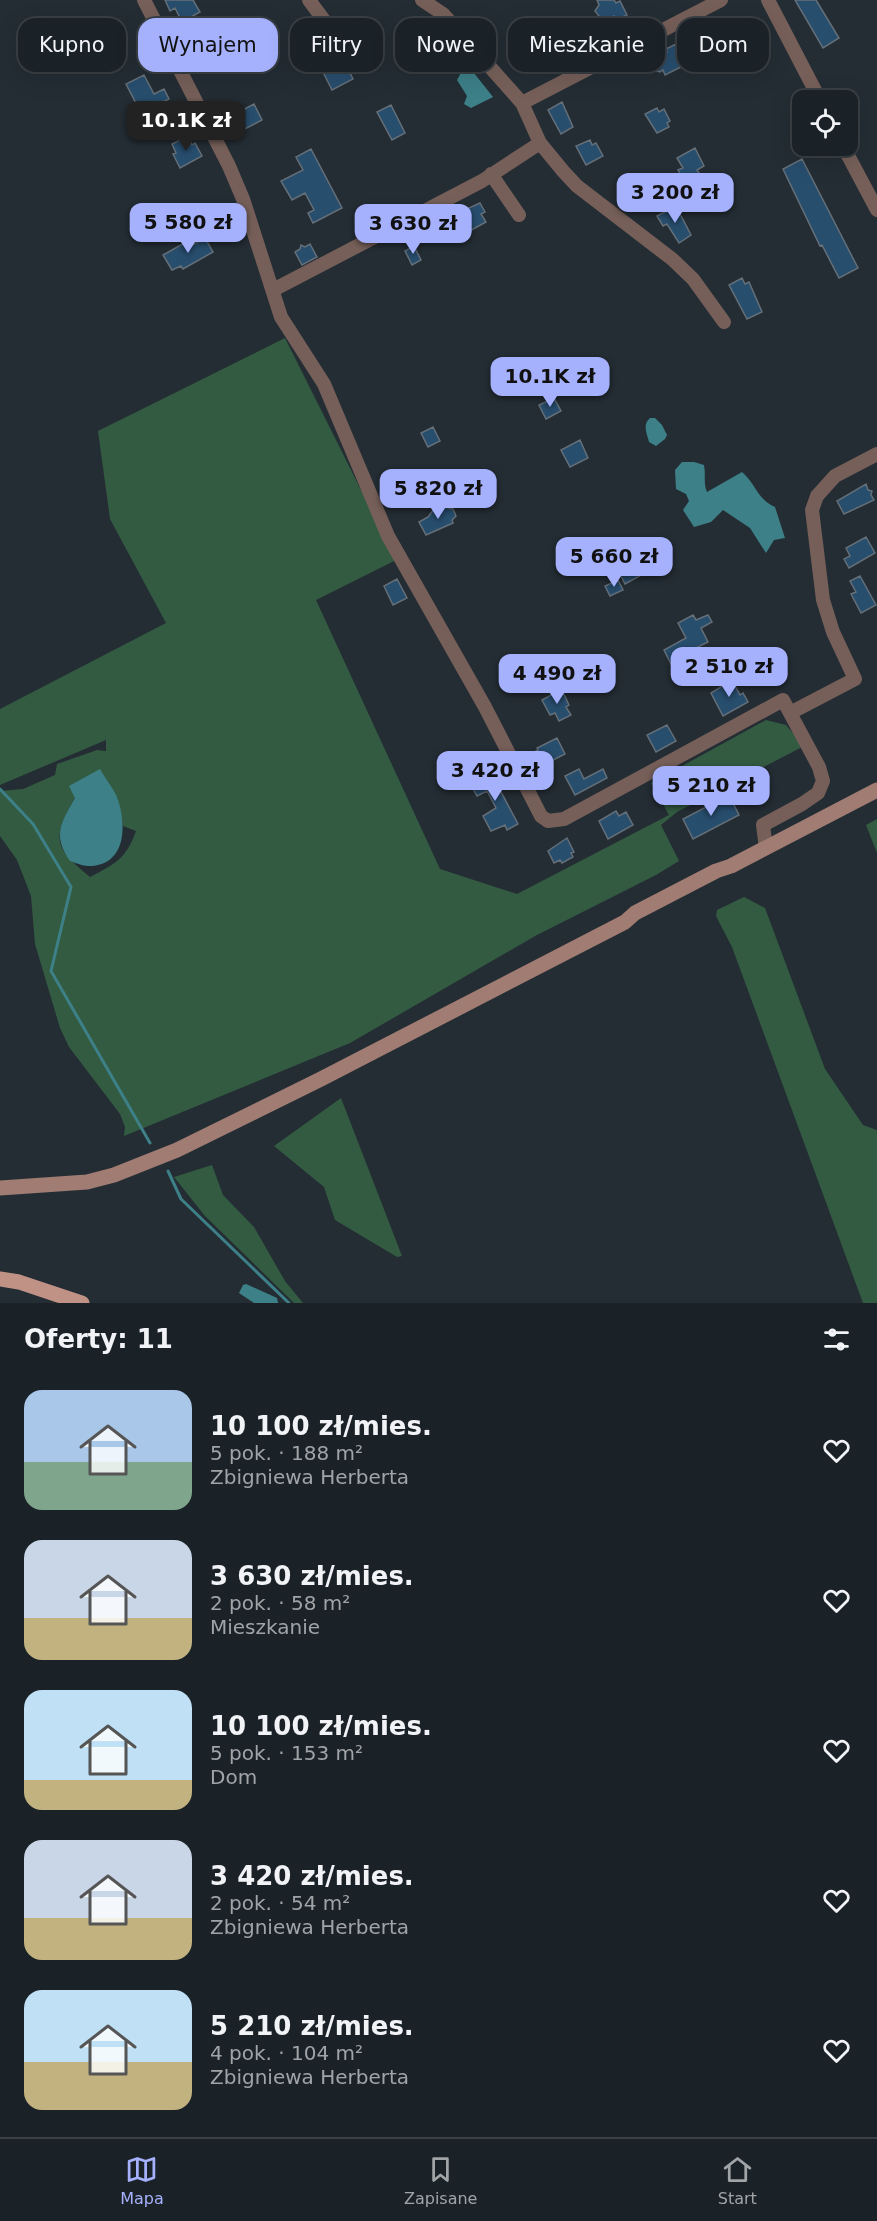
<!DOCTYPE html>
<html lang="pl">
<meta charset="utf-8">
<style>
body{margin:0;font-family:"DejaVu Sans",sans-serif;background:#282f33;color:#f1f3f6;height:100vh;display:flex;flex-direction:column;font-size:22px;white-space:nowrap}
*{box-sizing:border-box;margin:0}
p{font-size:20px;color:#a0a4a7}
.icon{flex:none;width:33px;height:33px;fill:none;stroke:currentColor;stroke-width:2;stroke-linecap:round;stroke-linejoin:round}
.map{position:relative;height:1303px;overflow:hidden}
.panel{display:flex;flex-direction:column;background:#1b2227;flex:1}
.panel>*{flex:none}
.banner{position:absolute;left:18px;top:18px;width:842px;height:54px;display:flex;gap:12px}
.buttons{position:absolute;left:792px;top:90px;display:grid;gap:12px}
.buttons a{display:grid;place-items:center;width:66px;height:66px;border-radius:12px;background:#1b2227;box-shadow:0 6px 24px #0002,0 0 0 2px #393f44;font-size:30px}
.price{position:absolute;translate:-50% -51px;padding:0 14px;border-radius:12px;background:#a5b1fc;color:#111;font-size:20px;line-height:39px;filter:drop-shadow(0 2px 3px #0008)}
.price::after{content:'';position:absolute;left:50%;top:36px;width:18px;height:14px;margin-left:-9px;background:inherit;clip-path:polygon(0 0,100% 0,50% 100%)}
.price.selected{background:#222;color:#fff}
ul{padding:0;list-style:none}
li{display:flex;align-items:center;gap:18px;height:150px;padding:0 24px}
li span{display:grid;place-items:center;flex:none;width:168px;height:120px;border-radius:18px;color:#555}
li>.icon{margin-inline-start:auto}
span .icon{width:72px;height:72px;fill:#fffc;stroke-width:1}
li b{font-size:26px}
h2{display:flex;justify-content:space-between;align-items:center;height:72px;padding:0 24px;font-size:26px}
.tag{padding:0 21px;border-radius:18px;background:#1b2227;box-shadow:0 6px 24px #0002,0 0 0 2px #393f44;font-size:21px;line-height:54px}
.tag.selected{background:#a5b1fc;color:#111}
.tab-bar{display:flex;justify-content:space-around;align-items:center;height:84px;border-top:2px solid #393f44;background:#1b2227;font-size:16px;color:#a0a4a7}
.tab-bar a{display:grid;justify-items:center;gap:3px}
.tab-bar .selected{color:#a5b1fc}
.map>svg:first-child{display:block}
.green{fill:#335b42;fill-rule:evenodd}
.water{fill:#3d8088}
.lines{fill:none;stroke-linecap:round;stroke-linejoin:round}
.stream{stroke:#3d8088;stroke-width:3}
.building{fill:#284e6e;stroke:#656f78;stroke-width:1.5}
.minor{stroke:#765f59;stroke-width:14}
.secondary{stroke:#a07c72;stroke-width:15}
.primary{stroke:#c09285;stroke-width:15}
</style>
<div class="map">
<svg width="877" height="1303" viewBox="0 0 877 1303">
<rect width="100%" height="100%" fill="#242d34"/>
<path class="green" d="M 285,338 L 396,560 L 316,600 L 440,869 L 517,894 L 669,815 L 651,783 L 766,720 L 786,725 L 804,746 L 677,812 L 661,825 L 679,861 L 656,875 L 537,935 L 350,1043 L 124,1136 L 125,1127 L 120,1114 L 69,1047 L 60,1028 L 35,944 L 31,896 L 17,860 L 0,836 L 0,791 L 23,789 L 55,775 L 57,764 L 97,750 L 106,751 L 106,740 L 0,785 L 0,709 L 166,623 L 110,519 L 98,431 ZM 117,797 L 123,826 L 136,831 C 126,859 115,864 90,877 C 53,847 52,839 75,798 Z
M 877,819 L 877,853 L 866,825 Z
M 744,897 L 765,908 L 825,1069 L 863,1125 L 877,1130 L 877,1303 L 863,1303 L 732,947 L 716,916 L 717,910 Z
M 341,1098 L 402,1256 L 397,1257 L 335,1220 L 324,1187 L 274,1146 Z
M 212,1165 L 223,1195 L 254,1227 L 285,1281 L 303,1303 L 294,1303 L 205,1216 L 174,1177 Z"/>
<path class="water" d="M 470,68 L 493,97 L 471,108 L 464,104 L 467,96 L 457,80 L 462,71 Z
M 650,418 L 655,418 L 662,425 L 667,435 L 665,439 L 656,446 L 649,442 C 647,433 642,425 650,418 Z
M 682,462 L 694,462 L 704,465 C 706,474 703,483 707,492 L 742,472 C 756,484 757,499 775,507 L 785,538 L 774,540 L 766,553 L 750,528 L 723,510 L 711,522 L 694,527 L 683,510 L 689,501 L 686,494 L 676,489 L 675,470 Z
M 100,769 C 105,778 113,788 117,797 C 127,824 127,866 88,866 C 83,866 76,863 70,861 C 52,835 61,823 75,798 L 69,786 Z
M 246,1284 L 277,1298 L 278,1303 L 254,1303 L 239,1293 L 243,1285 Z"/>
<g class="lines">
<path class="stream" d="M 0,789 L 33,824 L 71,887 L 51,971 L 150,1143
M 168,1171 L 181,1199 L 289,1303"/>
</g>
<path class="building" d="M 165,0 L 193,0 L 200,12 L 182,22 L 175,8 L 170,11 Z
M 597,0 L 614,0 L 616,3 L 620,1 L 627,15 L 616,20 L 614,16 L 603,21 L 595,11 L 599,5 Z
M 795,0 L 816,0 L 839,38 L 823,48 Z
M 308,24 L 314,36 L 298,44 L 292,32 Z
M 743,24 L 751,38 L 741,43 L 739,40 L 708,55 L 705,48 L 735,31 L 734,29 Z
M 676,44 L 680,53 L 683,52 L 689,63 L 665,75 L 663,70 L 660,72 L 654,70 L 655,64 L 653,59 L 667,52 L 666,49 Z
M 343,59 L 353,79 L 332,90 L 322,70 Z
M 144,75 L 154,94 L 164,89 L 169,99 L 141,113 L 126,84 Z
M 562,102 L 573,127 L 561,134 L 548,110 Z
M 254,104 L 262,120 L 239,132 L 231,116 Z
M 391,105 L 405,133 L 392,140 L 377,112 Z
M 657,108 L 659,112 L 664,109 L 670,121 L 667,123 L 669,127 L 657,133 L 645,114 Z
M 188,136 L 192,145 L 195,143 L 202,156 L 180,168 L 173,154 L 176,153 L 172,144 Z
M 590,140 L 592,145 L 596,143 L 603,156 L 586,165 L 576,146 Z
M 695,148 L 704,166 L 697,170 L 699,173 L 684,181 L 678,170 L 683,168 L 677,158 Z
M 311,149 L 342,208 L 313,223 L 308,213 L 314,210 L 305,193 L 292,200 L 281,181 L 303,170 L 296,157 Z
M 802,159 L 858,268 L 839,278 L 822,245 L 820,246 L 783,169 Z
M 635,175 L 643,191 L 640,192 L 643,198 L 632,203 L 620,183 Z
M 480,203 L 485,212 L 481,214 L 486,222 L 459,237 L 450,222 L 460,217 L 458,213 Z
M 676,206 L 691,235 L 679,243 L 667,224 L 663,226 L 657,216 Z
M 205,238 L 213,252 L 183,269 L 181,266 L 172,270 L 163,255 L 186,242 L 189,247 Z
M 310,244 L 317,257 L 302,265 L 295,252 L 300,249 L 301,245 L 305,247 Z
M 414,246 L 421,260 L 412,265 L 405,251 Z
M 742,278 L 745,284 L 749,282 L 762,312 L 747,319 L 729,285 Z
M 554,398 L 561,411 L 546,419 L 539,405 Z
M 433,427 L 440,441 L 428,447 L 421,433 Z
M 580,440 L 588,458 L 570,467 L 561,450 Z
M 866,484 L 868,490 L 872,491 L 871,495 L 874,500 L 844,514 L 837,501 Z
M 444,507 L 453,509 L 456,516 L 452,520 L 453,523 L 426,535 L 419,522 L 428,517 L 434,509 Z
M 866,537 L 875,553 L 849,568 L 844,559 L 850,556 L 846,548 Z
M 629,541 L 645,573 L 625,584 L 609,552 Z
M 860,576 L 876,605 L 861,613 L 851,594 L 856,592 L 850,581 Z
M 397,579 L 407,598 L 393,605 L 384,586 Z
M 618,580 L 623,590 L 610,596 L 605,586 Z
M 693,615 L 696,620 L 708,615 L 712,622 L 701,628 L 708,642 L 680,656 L 681,659 L 671,664 L 664,650 L 686,638 L 678,623 Z
M 732,680 L 740,695 L 743,693 L 748,702 L 723,716 L 711,693 Z
M 562,690 L 569,705 L 566,707 L 571,715 L 559,721 L 555,713 L 550,715 L 542,700 L 553,694 L 555,691 Z
M 667,725 L 676,741 L 656,752 L 647,735 Z
M 557,738 L 565,754 L 534,770 L 527,756 L 538,750 L 537,748 Z
M 458,766 L 465,780 L 455,785 L 448,771 Z
M 579,769 L 584,779 L 603,769 L 607,778 L 575,795 L 565,776 Z
M 495,771 L 502,784 L 498,786 L 518,824 L 507,830 L 505,825 L 491,831 L 483,816 L 496,808 L 487,791 L 477,796 L 470,783 Z
M 729,795 L 739,815 L 693,839 L 683,819 Z
M 616,811 L 619,816 L 626,812 L 633,825 L 608,839 L 599,821 Z
M 567,838 L 574,852 L 571,853 L 573,857 L 562,863 L 560,860 L 554,863 L 548,851 Z"/>
<g class="lines">
<path class="minor" d="M 144,0 L 229,166 L 243,199 L 281,317 L 324,384 L 388,536 L 485,707 L 541,816 L 548,821 L 564,819 L 783,700 L 790,713 L 855,679 L 833,632 L 823,600 L 812,510 L 817,496 L 835,476 L 877,454
M 309,0 L 332,31 L 351,47
M 422,0 L 443,14 L 522,103 L 540,143 L 563,171 L 577,186 L 672,259 L 693,279 L 724,322
M 768,0 L 820,100
M 522,103 L 721,0
M 843,146 L 877,210
M 491,174 L 519,215
M 273,290 L 482,181 L 540,143
M 766,848 L 763,825 L 802,804 L 818,793 L 823,781 L 819,767 L 790,713"/>
<path class="secondary" d="M 0,1188 L 87,1182 L 114,1175 L 177,1150 L 321,1079 L 625,922 L 635,913 L 716,871 L 731,866 L 877,790"/>
<path class="primary" d="M 0,1279 L 19,1282 L 82,1303"/>
</g>
</svg>
<div class="buttons">
<a><svg class="icon" aria-label="locate" viewBox="0 0 24 24"><circle cx="12" cy="12" r="6"/><path d="M12 2v4M12 18v4M2 12h4M18 12h4"/></svg></a>
</div>
<b class="price selected" style="left:186px;top:152px">10.1K zł</b>
<b class="price" style="left:675px;top:224px">3 200 zł</b>
<b class="price" style="left:188px;top:254px">5 580 zł</b>
<b class="price" style="left:413px;top:255px">3 630 zł</b>
<b class="price" style="left:550px;top:408px">10.1K zł</b>
<b class="price" style="left:438px;top:520px">5 820 zł</b>
<b class="price" style="left:614px;top:588px">5 660 zł</b>
<b class="price" style="left:729px;top:698px">2 510 zł</b>
<b class="price" style="left:557px;top:705px">4 490 zł</b>
<b class="price" style="left:495px;top:802px">3 420 zł</b>
<b class="price" style="left:711px;top:817px">5 210 zł</b>
<div class="banner">
<a class="tag">Kupno</a>
<a class="tag selected">Wynajem</a>
<a class="tag">Filtry</a>
<a class="tag">Nowe</a>
<a class="tag">Mieszkanie</a>
<a class="tag">Dom</a>
</div>
</div>
<section class="panel">
<h2>Oferty: 11<svg class="icon" aria-label="filters" viewBox="0 0 24 24"><path d="M4 7h16M4 17h16"/><circle cx="9" cy="7" r="2"/><circle cx="15" cy="17" r="2"/></svg></h2>
<ul>
<li><span style="background:linear-gradient(#a9c7e8 60%,#7fa58c 0)"><svg class="icon" aria-label="home" viewBox="0 0 24 24"><path d="M3 11l9-7 9 7M6 9v11h12V9"/></svg></span><div><b>10 100 zł/mies.</b><p>5 pok. · 188 m²</p><p>Zbigniewa Herberta</p></div><svg class="icon" aria-label="heart" viewBox="0 0 24 24"><path d="M12 20l-8-8c-3-5 5-10 8-4 3-6 11-1 8 4z"/></svg></li>
<li><span style="background:linear-gradient(#c9d6e8 65%,#c2b280 0)"><svg class="icon" aria-label="home" viewBox="0 0 24 24"><path d="M3 11l9-7 9 7M6 9v11h12V9"/></svg></span><div><b>3 630 zł/mies.</b><p>2 pok. · 58 m²</p><p>Mieszkanie</p></div><svg class="icon" aria-label="heart" viewBox="0 0 24 24"><path d="M12 20l-8-8c-3-5 5-10 8-4 3-6 11-1 8 4z"/></svg></li>
<li><span style="background:linear-gradient(#bfe0f5 75%,#c2b280 0)"><svg class="icon" aria-label="home" viewBox="0 0 24 24"><path d="M3 11l9-7 9 7M6 9v11h12V9"/></svg></span><div><b>10 100 zł/mies.</b><p>5 pok. · 153 m²</p><p>Dom</p></div><svg class="icon" aria-label="heart" viewBox="0 0 24 24"><path d="M12 20l-8-8c-3-5 5-10 8-4 3-6 11-1 8 4z"/></svg></li>
<li><span style="background:linear-gradient(#c9d6e8 65%,#c2b280 0)"><svg class="icon" aria-label="home" viewBox="0 0 24 24"><path d="M3 11l9-7 9 7M6 9v11h12V9"/></svg></span><div><b>3 420 zł/mies.</b><p>2 pok. · 54 m²</p><p>Zbigniewa Herberta</p></div><svg class="icon" aria-label="heart" viewBox="0 0 24 24"><path d="M12 20l-8-8c-3-5 5-10 8-4 3-6 11-1 8 4z"/></svg></li>
<li><span style="background:linear-gradient(#bfe0f5 60%,#c2b280 0)"><svg class="icon" aria-label="home" viewBox="0 0 24 24"><path d="M3 11l9-7 9 7M6 9v11h12V9"/></svg></span><div><b>5 210 zł/mies.</b><p>4 pok. · 104 m²</p><p>Zbigniewa Herberta</p></div><svg class="icon" aria-label="heart" viewBox="0 0 24 24"><path d="M12 20l-8-8c-3-5 5-10 8-4 3-6 11-1 8 4z"/></svg></li>
</ul>
</section>
<nav class="tab-bar">
<a class="selected"><svg class="icon" aria-label="map" viewBox="0 0 24 24"><path d="M3 6l6-2 6 2 6-2v14l-6 2-6-2-6 2zM9 4v14M15 6v14"/></svg>Mapa</a>
<a><svg class="icon" aria-label="saved" viewBox="0 0 24 24"><path d="M7 4h10v16l-5-4-5 4z"/></svg>Zapisane</a>
<a><svg class="icon" aria-label="home" viewBox="0 0 24 24"><path d="M3 11l9-7 9 7M6 9v11h12V9"/></svg>Start</a>
</nav>
